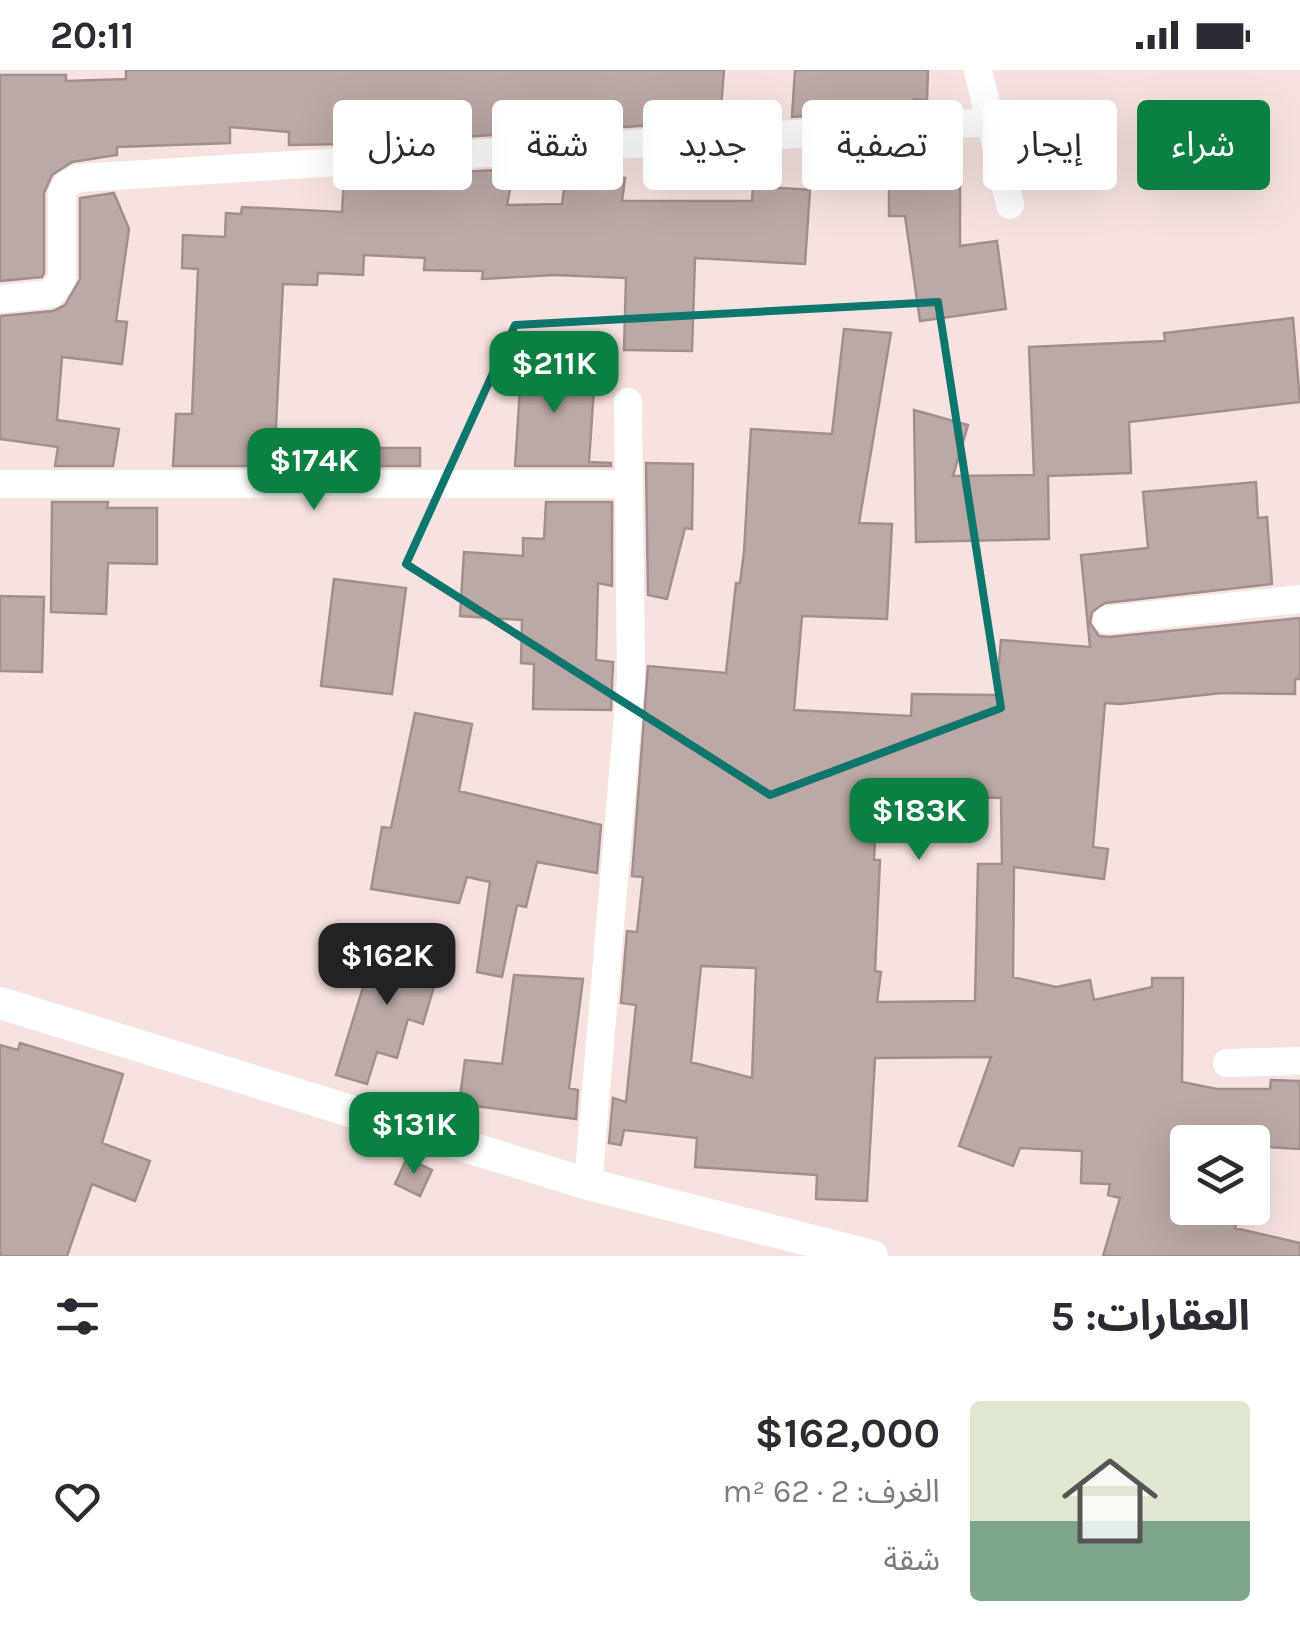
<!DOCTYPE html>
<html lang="ar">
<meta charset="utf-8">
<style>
body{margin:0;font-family:Karla,"Noto Sans Arabic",sans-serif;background:#f7f7f7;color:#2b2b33;direction:rtl;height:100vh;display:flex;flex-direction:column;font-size:38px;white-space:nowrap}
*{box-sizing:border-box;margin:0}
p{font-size:32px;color:#7c7c81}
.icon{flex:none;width:55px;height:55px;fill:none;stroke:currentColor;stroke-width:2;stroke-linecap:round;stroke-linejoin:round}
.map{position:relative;height:1186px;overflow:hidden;direction:ltr}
.panel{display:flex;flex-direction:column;background:#fff;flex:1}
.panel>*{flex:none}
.hud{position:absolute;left:30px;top:30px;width:1240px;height:90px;direction:rtl;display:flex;gap:20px}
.tools{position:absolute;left:1170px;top:1055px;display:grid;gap:20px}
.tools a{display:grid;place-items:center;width:100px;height:100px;border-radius:10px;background:#fff;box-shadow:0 10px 40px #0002;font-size:50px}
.price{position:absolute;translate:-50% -85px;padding:0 22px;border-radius:20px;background:#0b8043;color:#fff;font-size:32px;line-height:65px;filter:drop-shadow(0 2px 5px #0008)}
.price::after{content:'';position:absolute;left:50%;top:60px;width:30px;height:22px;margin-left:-15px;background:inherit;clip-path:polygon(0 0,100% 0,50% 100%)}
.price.on{background:#222;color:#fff}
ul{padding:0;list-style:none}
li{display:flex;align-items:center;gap:30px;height:250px;padding:0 50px}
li+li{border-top:2px solid #e1e1e2}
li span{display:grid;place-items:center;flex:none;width:280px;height:200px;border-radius:10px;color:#555}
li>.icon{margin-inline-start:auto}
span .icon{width:120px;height:120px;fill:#fffc;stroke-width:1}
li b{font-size:42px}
h2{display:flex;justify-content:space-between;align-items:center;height:120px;padding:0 50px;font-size:42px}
.tag{padding:0 35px;border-radius:10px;background:#fff;box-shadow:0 10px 40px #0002;font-size:35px;line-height:90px}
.tag.on{background:#0b8043;color:#fff}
.status{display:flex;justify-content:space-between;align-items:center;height:70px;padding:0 50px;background:#fff;direction:ltr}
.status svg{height:28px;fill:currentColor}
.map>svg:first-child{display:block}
.building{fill:#bca8a5;stroke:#a28f8c;stroke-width:2.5;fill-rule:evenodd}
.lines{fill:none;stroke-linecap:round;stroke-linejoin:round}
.minor{stroke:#fff;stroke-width:28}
.tertiary{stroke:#fff;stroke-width:32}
.marked{fill:none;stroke:#0f766e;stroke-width:8;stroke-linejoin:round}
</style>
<div class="status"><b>20:11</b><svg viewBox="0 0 49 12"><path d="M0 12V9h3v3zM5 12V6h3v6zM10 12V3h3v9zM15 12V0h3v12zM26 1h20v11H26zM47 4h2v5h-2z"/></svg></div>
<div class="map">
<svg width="1300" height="1186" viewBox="0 0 1300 1186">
<rect width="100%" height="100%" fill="#f7e2df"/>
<path class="building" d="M 126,0 L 724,0 L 720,51 L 346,74 L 289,75 L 289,62 L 230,57 L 230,73 L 117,77 L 117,85 L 72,92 L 52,105 L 44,123 L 44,203 L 42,207 L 0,211 L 0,5 L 66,5 L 66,11 L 126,9 Z
M 795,0 L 928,0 L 927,30 L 914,29 L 913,39 L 792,47 Z
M 889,83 L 960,84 L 960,176 L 997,171 L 1006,239 L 920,251 L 905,146 L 889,146 Z
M 514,99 L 507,135 L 562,134 L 566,104 L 625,108 L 622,131 L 752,131 L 753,116 L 810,120 L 805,194 L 695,188 L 692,281 L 624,280 L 626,208 L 555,205 L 482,209 L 483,201 L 424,200 L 425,188 L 364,185 L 363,205 L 318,203 L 317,215 L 283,214 L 274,396 L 173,396 L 176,344 L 192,344 L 198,199 L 182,198 L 183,165 L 225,167 L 226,143 L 241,144 L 242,137 L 342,142 L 344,109 Z
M 114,123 L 129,159 L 116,251 L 127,252 L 122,294 L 62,287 L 57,350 L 119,359 L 113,396 L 55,396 L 58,377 L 0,369 L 0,246 L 53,241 L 65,235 L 80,209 L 80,128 Z
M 1293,248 L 1300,332 L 1129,352 L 1131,403 L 1048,406 L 1049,469 L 916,472 L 914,340 L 968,355 L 953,406 L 1034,405 L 1029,277 L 1165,271 L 1164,263 Z
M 844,259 L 891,263 L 859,453 L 892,454 L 887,549 L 802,546 L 794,640 L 911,646 L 912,624 L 996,625 L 1001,570 L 1090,577 L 1081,485 L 1148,478 L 1143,422 L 1256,412 L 1258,448 L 1267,447 L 1272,514 L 1105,533 L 1092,542 L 1090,553 L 1099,566 L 1109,567 L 1300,548 L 1300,609 L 1295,609 L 1295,624 L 1222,623 L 1120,634 L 1105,633 L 1093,777 L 1108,779 L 1104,809 L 1014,797 L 1013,907 L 1056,917 L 1090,910 L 1094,930 L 1152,917 L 1152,908 L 1183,908 L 1182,1012 L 1217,1019 L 1270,1019 L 1271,1010 L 1300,1011 L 1300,1079 L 1252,1076 L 1252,1072 L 1188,1072 L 1188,1138 L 1238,1150 L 1235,1158 L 1300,1173 L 1300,1186 L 1103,1186 L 1120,1128 L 1108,1125 L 1110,1114 L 1081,1113 L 1082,1081 L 1020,1078 L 1013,1096 L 959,1076 L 991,987 L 875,988 L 867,1131 L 816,1129 L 817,1105 L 695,1097 L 697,1068 L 624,1060 L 621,1075 L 609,1073 L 613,1028 L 626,1032 L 636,935 L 621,933 L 627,861 L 637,862 L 643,807 L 632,806 L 648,596 L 726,603 L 736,513 L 740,513 L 744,482 L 751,359 L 832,364 ZM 877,725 L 1001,728 L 1002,794 L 978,794 L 975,931 L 877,932 L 881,902 L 875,901 L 880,790 L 874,790 ZM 701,896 L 756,898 L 752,1008 L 691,992 Z
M 522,288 L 560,290 L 559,302 L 595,304 L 589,392 L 611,393 L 611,396 L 515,396 Z
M 375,378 L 420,378 L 420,396 L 375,396 Z
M 646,393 L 693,394 L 692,459 L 685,458 L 667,529 L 648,525 Z
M 52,432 L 108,432 L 107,438 L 157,438 L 157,494 L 108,493 L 106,544 L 51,542 Z
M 546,432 L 612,432 L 612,516 L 598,513 L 596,590 L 613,592 L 611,640 L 533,639 L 534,594 L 521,593 L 522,550 L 460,546 L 464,482 L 523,486 L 523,468 L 544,469 Z
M 334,509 L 406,518 L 392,624 L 321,616 Z
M 0,526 L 44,527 L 42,602 L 0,601 Z
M 415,643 L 472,654 L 459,721 L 601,755 L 597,803 L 537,792 L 526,837 L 517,835 L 502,907 L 477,902 L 490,812 L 467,807 L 459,833 L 371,819 L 382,757 L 391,758 Z
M 377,872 L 441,892 L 423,954 L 408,949 L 397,988 L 377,982 L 367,1014 L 336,1005 Z
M 514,905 L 583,909 L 569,1018 L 578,1020 L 576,1049 L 459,1034 L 465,990 L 502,994 Z
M 20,973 L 123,1004 L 102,1073 L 150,1091 L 135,1131 L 92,1114 L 67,1186 L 0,1186 L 0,975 L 18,980 Z
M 407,1088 L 432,1100 L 420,1126 L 395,1114 Z"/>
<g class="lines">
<path class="minor" d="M 978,0 L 1010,135
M 0,229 L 51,224 L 62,209 L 62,123 L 67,114 L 79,108 L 990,52
M 0,414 L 629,414
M 1107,550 L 1300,529
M 1227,993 L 1300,991
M 588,1114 L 631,609 L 628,332"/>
<path class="tertiary" d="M 0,933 L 588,1114 L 872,1186"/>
</g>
<path class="marked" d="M 938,232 L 1001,638 L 770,725 L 406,494 L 515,255 Z"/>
</svg>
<div class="tools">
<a><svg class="icon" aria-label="layers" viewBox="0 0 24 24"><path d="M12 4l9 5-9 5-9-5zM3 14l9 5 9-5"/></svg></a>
</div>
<b class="price" style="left:554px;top:346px">$211K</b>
<b class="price" style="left:314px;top:443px">$174K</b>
<b class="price" style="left:919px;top:793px">$183K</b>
<b class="price on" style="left:387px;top:938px">$162K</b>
<b class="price" style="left:414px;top:1107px">$131K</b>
<div class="hud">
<a class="tag on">شراء</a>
<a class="tag">إيجار</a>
<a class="tag">تصفية</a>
<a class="tag">جديد</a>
<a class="tag">شقة</a>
<a class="tag">منزل</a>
</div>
</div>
<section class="panel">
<h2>العقارات: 5<svg class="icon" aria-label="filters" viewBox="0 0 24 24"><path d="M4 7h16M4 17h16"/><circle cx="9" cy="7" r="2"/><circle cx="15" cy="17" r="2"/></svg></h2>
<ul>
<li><span style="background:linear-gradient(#dfe7d0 60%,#7fa58c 0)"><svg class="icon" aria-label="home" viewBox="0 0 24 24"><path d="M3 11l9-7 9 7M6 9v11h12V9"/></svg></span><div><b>$162,000</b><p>الغرف: 2 · 62 m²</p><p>شقة</p></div><svg class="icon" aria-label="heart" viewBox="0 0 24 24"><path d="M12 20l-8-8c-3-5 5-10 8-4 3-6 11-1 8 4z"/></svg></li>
</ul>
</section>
